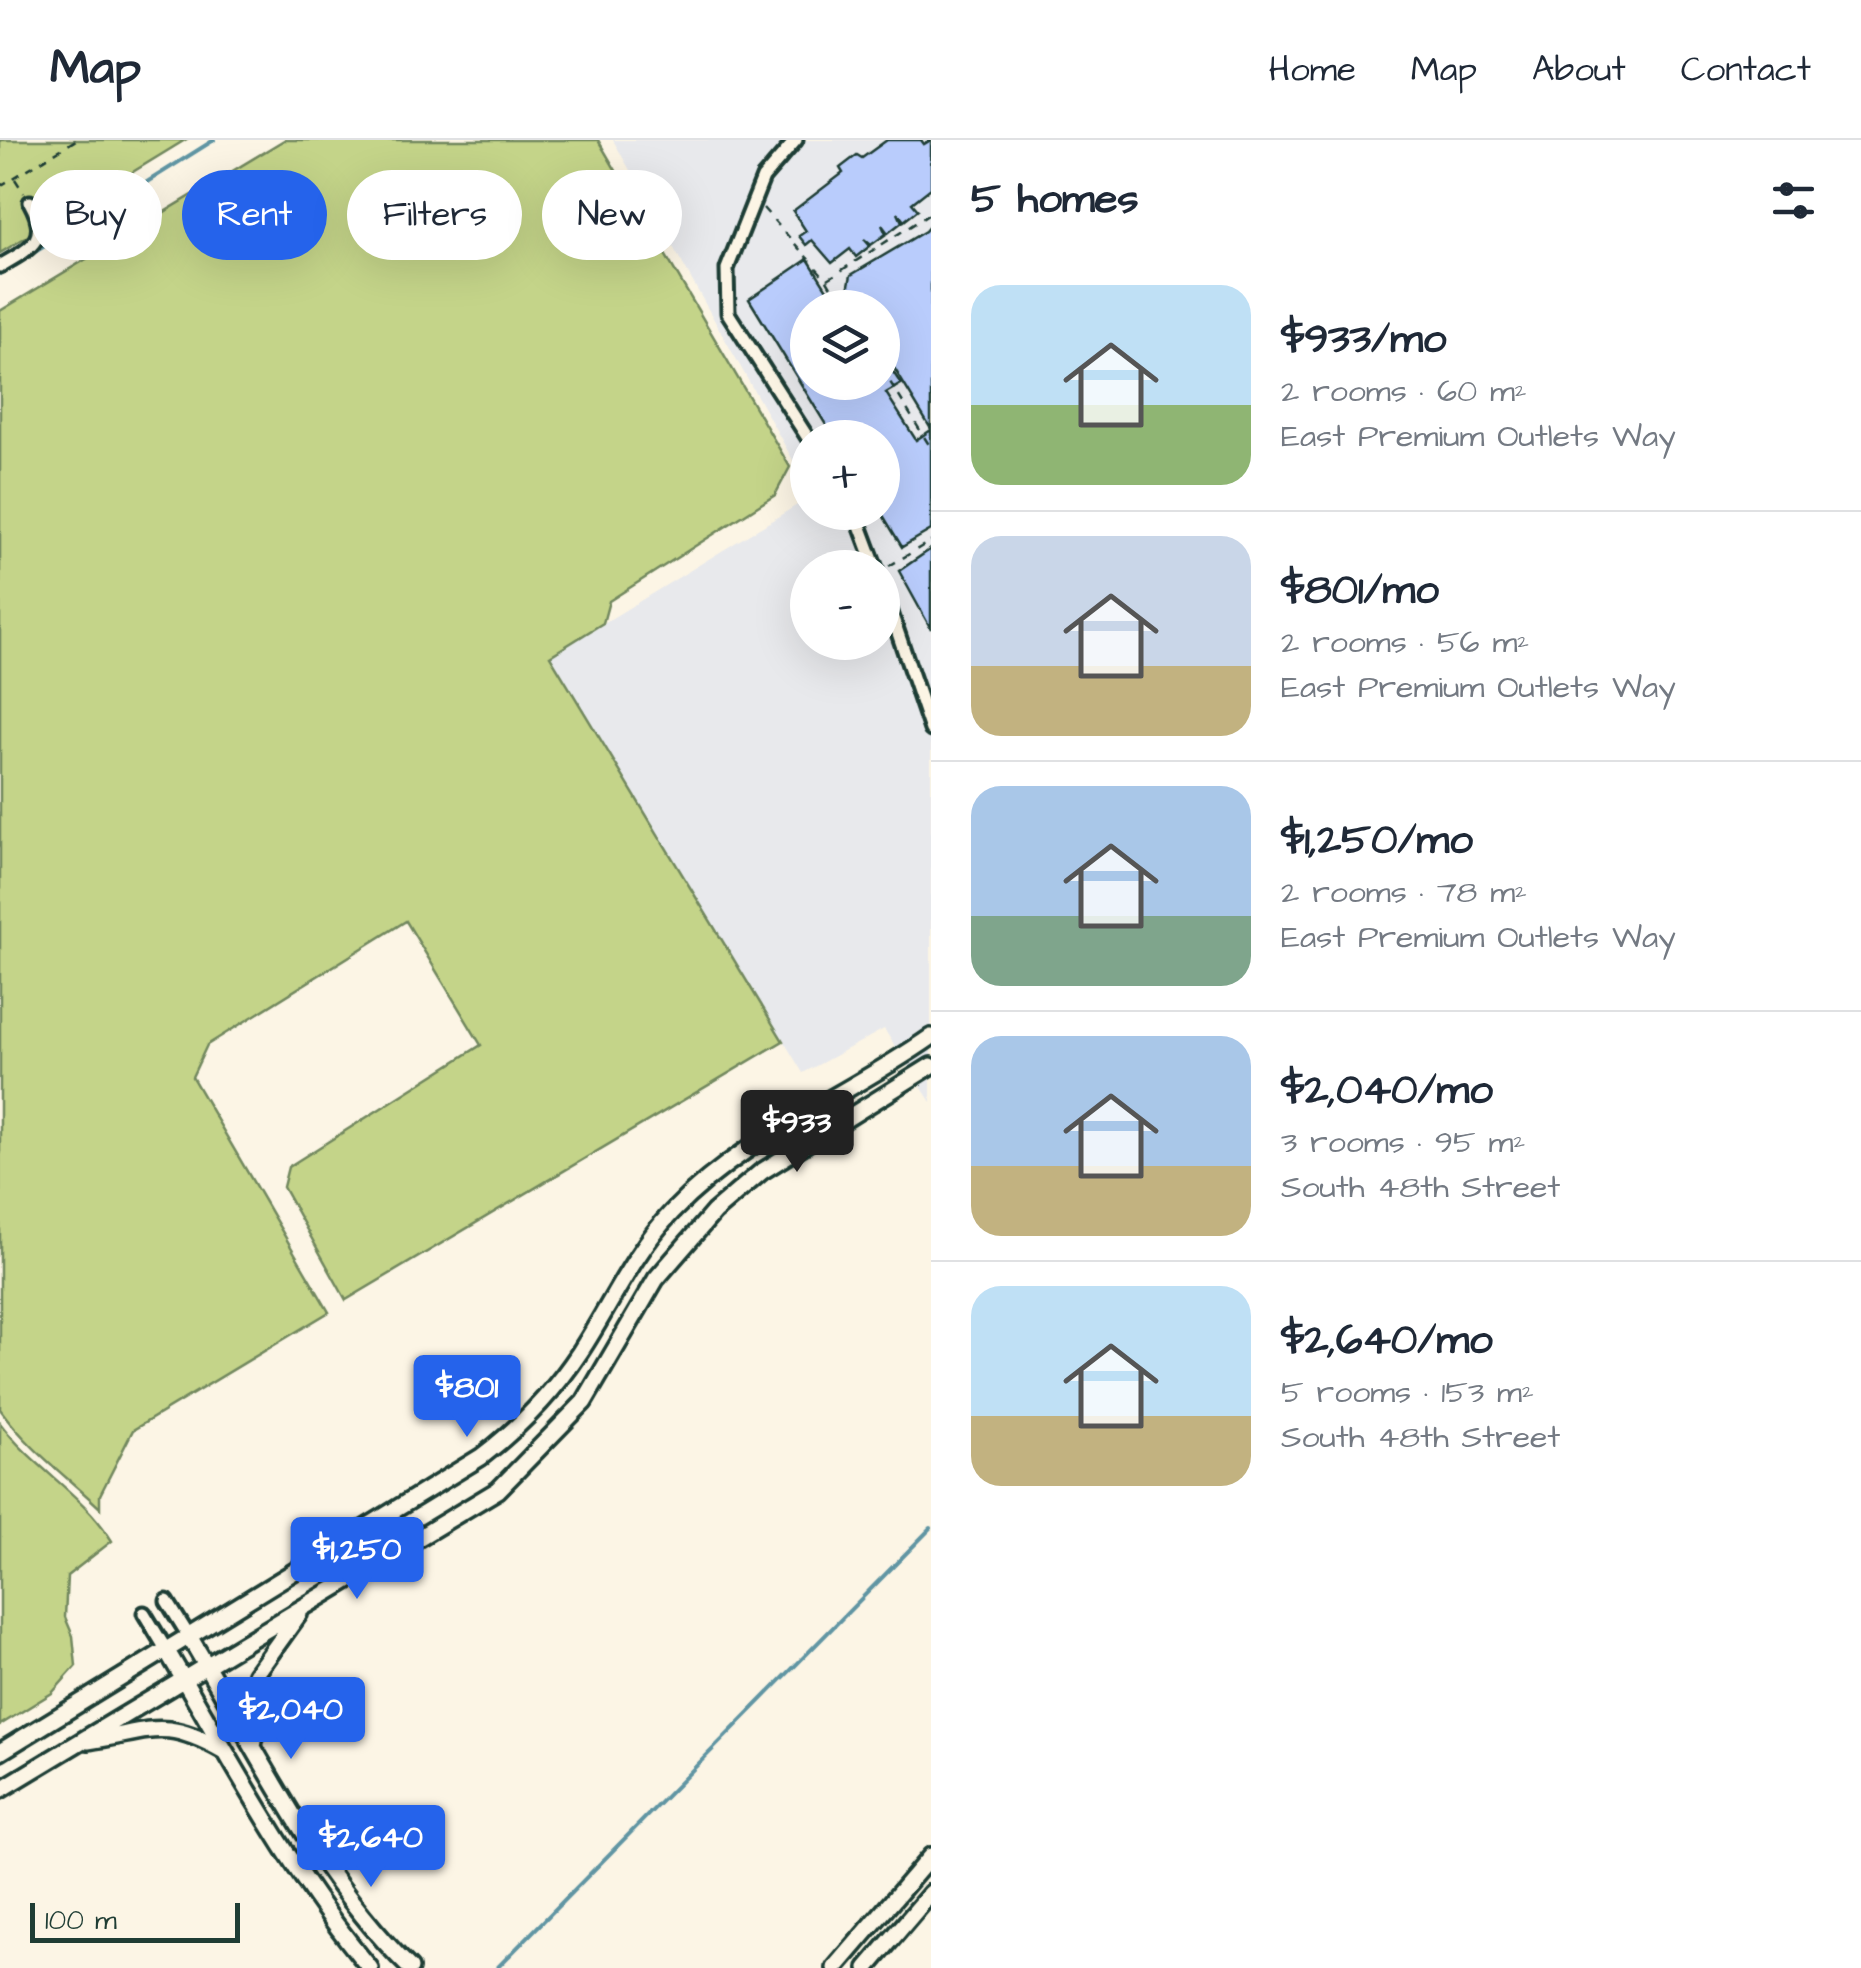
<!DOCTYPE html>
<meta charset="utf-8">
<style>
body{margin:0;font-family:"Architects Daughter",sans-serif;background:#f2f2f3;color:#1f2937;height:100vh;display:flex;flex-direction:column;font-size:38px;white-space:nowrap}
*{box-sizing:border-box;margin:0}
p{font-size:32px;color:#747a83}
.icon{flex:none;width:55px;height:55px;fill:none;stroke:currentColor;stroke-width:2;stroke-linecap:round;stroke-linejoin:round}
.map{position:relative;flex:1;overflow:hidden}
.panel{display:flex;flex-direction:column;background:#fff;width:930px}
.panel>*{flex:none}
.guide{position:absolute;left:30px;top:30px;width:750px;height:90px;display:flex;gap:20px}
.buttons{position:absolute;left:790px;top:150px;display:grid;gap:20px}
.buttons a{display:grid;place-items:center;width:110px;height:110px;border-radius:50%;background:#fff;box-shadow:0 10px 40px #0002;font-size:50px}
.scale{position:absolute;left:30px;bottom:25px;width:210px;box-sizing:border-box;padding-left:10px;border:5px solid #1f3d34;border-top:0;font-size:28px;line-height:35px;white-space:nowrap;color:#1f3d34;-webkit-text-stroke:8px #fcf5e5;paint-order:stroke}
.price{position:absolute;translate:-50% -85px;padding:0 22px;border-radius:10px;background:#2563eb;color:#fff;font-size:32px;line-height:65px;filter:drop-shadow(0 2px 5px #0008)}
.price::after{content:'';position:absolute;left:50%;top:60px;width:30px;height:22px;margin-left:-15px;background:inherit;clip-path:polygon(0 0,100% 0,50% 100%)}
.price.active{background:#222;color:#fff}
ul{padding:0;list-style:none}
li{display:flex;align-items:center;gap:30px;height:250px;padding:0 40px}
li+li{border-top:2px solid #e0e1e3}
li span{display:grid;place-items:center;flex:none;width:280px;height:200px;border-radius:30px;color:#555}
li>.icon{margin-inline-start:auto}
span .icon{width:120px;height:120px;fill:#fffc;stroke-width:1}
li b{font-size:42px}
h2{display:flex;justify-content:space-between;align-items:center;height:120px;padding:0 40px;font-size:42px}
.pill{padding:0 35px;border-radius:45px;background:#fff;box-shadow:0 10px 40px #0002;font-size:35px;line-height:90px}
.pill.active{background:#2563eb;color:#fff}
header{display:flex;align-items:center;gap:60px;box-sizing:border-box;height:140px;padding:0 50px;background:#fff;border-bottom:2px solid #e0e1e3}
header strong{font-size:48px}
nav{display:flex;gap:55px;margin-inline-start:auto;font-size:35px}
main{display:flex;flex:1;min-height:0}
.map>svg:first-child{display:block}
.built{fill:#e8e9ec;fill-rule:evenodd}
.green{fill:#c4d489;stroke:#72885e;stroke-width:2.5}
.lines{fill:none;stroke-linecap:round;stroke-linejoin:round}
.stream{stroke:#6095a3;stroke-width:4}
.building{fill:#b9ccfc;stroke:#1f3d34;stroke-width:2.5}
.street-casing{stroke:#1f3d34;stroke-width:19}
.secondary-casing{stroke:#1f3d34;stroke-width:22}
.path{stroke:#1f3d34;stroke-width:2.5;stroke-dasharray:8 8;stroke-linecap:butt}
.street{stroke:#fcf5e5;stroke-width:11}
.secondary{stroke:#fcf5e5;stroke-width:15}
</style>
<header>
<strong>Map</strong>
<nav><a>Home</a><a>Map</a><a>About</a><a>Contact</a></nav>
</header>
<main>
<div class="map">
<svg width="931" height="1828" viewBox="0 0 931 1828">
<rect width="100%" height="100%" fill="#fcf5e5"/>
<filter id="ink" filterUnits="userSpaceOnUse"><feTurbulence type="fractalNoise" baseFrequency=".01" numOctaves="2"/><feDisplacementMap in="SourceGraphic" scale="20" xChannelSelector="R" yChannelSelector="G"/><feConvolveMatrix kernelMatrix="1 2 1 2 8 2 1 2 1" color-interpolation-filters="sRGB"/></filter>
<g filter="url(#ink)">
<path class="built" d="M 613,0 L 931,0 L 931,962 L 884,889 L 803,933 L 550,516 L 807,359 L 808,372 L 882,372 L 882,298 L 808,298 L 807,345 ZM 808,168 L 882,168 L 882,242 L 808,242 ZM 808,428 L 882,428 L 882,502 L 808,502 Z"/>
<path class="green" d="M 0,0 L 185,0 L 0,113 Z
M 284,0 L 598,0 L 790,327 L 775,355 L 609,461 L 603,483 L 550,516 L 783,901 L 346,1160 L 283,1047 L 288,1027 L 481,905 L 406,781 L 207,905 L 192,937 L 329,1172 L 133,1290 L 100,1355 L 100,1368 C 65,1335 28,1308 0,1269 L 0,171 Z
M 0,1283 C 34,1329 83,1353 112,1401 L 67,1436 L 65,1477 L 73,1496 L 76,1526 L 52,1553 L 0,1585 Z"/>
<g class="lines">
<path class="stream" d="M 0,134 L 214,0
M 497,1828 L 931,1388"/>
</g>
<path class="building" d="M 887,0 L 921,0 L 924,4 L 931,0 L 931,48 L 912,63 L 918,70 L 904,81 L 898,73 L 902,82 L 888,93 L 882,85 L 886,94 L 871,105 L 864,99 L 870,106 L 856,117 L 850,109 L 832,123 L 812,100 L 806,105 L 799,96 L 806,91 L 793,71 L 843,33 L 840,28 L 857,15 L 862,18 Z
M 931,84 L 931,289 L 882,208 L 882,168 L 858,168 L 848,150 L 851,135 L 925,91 Z
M 808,119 L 835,162 L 834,168 L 808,168 L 808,242 L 882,242 L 882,215 L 901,244 L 886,253 L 916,300 L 931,290 L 931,390 L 902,407 L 881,372 L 882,298 L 834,298 L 749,159 Z
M 931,409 L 931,489 L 899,431 Z"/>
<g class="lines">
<g class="street-casing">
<path id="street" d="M 796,0 L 763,38 L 727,129 L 728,173 L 808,298
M 0,126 C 31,108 51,100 30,62
M 855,372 L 876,428
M 882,446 L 931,590
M 167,1461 L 190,1498
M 144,1473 L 167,1511"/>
</g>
<g class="secondary-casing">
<path id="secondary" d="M 190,1498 C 257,1609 316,1736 410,1828
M 167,1511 C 231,1619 289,1731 370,1828
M 88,1601 C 151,1592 162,1576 224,1611
M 254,1602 L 252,1554 L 256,1534 L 299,1474
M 0,1612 L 481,1317 C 520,1287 553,1253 580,1212 C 611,1165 633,1113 672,1072 C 747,994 844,958 931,897
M 0,1650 L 498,1350 L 584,1262 L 656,1139 L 714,1072 L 761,1032 L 931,926
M 835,1828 L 931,1716
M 867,1828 L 931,1753"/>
</g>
<path class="path" d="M 15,39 L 24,53
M 0,46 L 76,0
M 763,68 L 827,140 L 844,168
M 828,139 L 931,73
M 882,229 L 931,308
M 889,426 L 931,401"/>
<use href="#street" class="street"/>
<use href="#secondary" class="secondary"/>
</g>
</g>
</svg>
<div class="buttons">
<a><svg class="icon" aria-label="layers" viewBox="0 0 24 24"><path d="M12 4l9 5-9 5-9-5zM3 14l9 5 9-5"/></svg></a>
<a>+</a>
<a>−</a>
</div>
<div class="scale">100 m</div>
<b class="price active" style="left:797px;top:1035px">$933</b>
<b class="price" style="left:467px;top:1300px">$801</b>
<b class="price" style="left:357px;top:1462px">$1,250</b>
<b class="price" style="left:291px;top:1622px">$2,040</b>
<b class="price" style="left:371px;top:1750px">$2,640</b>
<div class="guide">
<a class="pill">Buy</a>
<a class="pill active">Rent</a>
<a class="pill">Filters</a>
<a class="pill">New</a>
</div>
</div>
<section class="panel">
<h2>5 homes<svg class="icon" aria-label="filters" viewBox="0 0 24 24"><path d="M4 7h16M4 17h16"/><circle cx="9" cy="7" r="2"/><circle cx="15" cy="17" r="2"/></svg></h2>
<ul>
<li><span style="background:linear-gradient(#bfe0f5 60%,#8fb573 0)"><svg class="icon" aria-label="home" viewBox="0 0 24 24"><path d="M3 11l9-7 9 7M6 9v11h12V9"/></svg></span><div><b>$933/mo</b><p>2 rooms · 60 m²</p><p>East Premium Outlets Way</p></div></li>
<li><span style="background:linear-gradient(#c9d6e8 65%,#c2b280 0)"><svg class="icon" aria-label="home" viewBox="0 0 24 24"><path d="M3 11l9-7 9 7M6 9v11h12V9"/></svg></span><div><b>$801/mo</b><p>2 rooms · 56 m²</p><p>East Premium Outlets Way</p></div></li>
<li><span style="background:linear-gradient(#a9c7e8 65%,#7fa58c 0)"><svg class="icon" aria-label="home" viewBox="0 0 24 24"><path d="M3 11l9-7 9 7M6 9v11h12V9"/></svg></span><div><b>$1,250/mo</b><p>2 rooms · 78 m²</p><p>East Premium Outlets Way</p></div></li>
<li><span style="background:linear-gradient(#a9c7e8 65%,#c2b280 0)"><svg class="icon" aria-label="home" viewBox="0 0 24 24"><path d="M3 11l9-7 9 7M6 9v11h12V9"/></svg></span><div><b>$2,040/mo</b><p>3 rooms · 95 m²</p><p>South 48th Street</p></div></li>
<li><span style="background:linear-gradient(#bfe0f5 65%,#c2b280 0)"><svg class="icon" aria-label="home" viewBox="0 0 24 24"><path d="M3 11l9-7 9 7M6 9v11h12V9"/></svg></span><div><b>$2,640/mo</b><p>5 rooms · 153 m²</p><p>South 48th Street</p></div></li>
</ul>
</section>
</main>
